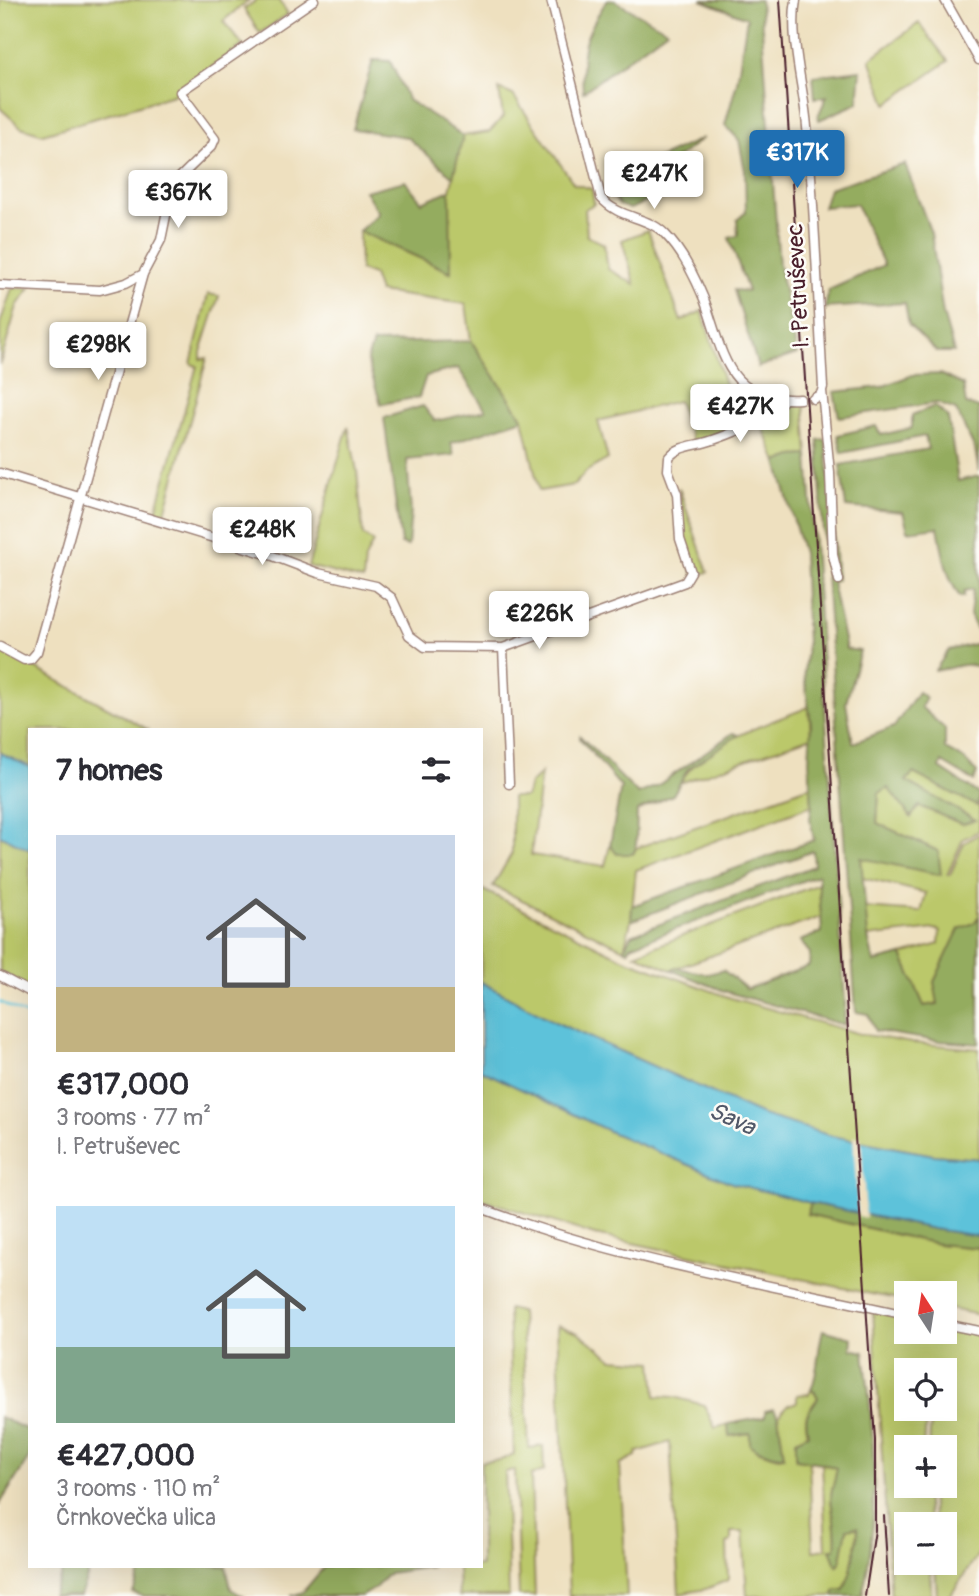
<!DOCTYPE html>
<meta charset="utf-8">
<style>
body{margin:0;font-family:Pangolin,sans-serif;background:#f7f7f7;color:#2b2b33;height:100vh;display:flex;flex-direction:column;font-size:26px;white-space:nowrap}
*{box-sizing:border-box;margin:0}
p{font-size:23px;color:#7c7c81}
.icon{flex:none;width:38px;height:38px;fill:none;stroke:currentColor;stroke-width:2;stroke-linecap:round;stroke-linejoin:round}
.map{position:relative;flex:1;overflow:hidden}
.sheet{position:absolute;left:28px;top:728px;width:455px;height:840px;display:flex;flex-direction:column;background:#fff;border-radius:0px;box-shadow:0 7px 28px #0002}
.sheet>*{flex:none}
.needle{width:46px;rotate:348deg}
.controls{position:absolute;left:894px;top:1281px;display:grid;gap:14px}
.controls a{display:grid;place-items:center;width:63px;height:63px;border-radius:0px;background:#fff;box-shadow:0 7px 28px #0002;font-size:35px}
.price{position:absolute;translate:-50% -60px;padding:0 16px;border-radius:7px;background:#fff;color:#222;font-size:23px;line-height:46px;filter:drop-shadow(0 2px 4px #0008)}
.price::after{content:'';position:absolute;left:50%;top:42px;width:21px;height:16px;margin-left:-10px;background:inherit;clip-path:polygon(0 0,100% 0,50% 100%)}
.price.current{background:#1f6fb2;color:#fff}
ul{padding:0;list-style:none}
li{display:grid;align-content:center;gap:14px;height:371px;padding:0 28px}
li span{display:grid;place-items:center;height:217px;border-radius:0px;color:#555}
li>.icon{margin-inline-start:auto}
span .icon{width:126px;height:126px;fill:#fffc;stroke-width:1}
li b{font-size:30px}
h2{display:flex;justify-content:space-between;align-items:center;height:84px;padding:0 28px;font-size:30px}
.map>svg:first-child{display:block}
.green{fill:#bbc86a;stroke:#82744a;stroke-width:2}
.forest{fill:#94ac5e;stroke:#6f6644;stroke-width:2}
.water{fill:#5dc2da;stroke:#547082;stroke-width:2}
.pier{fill:#eee0bf}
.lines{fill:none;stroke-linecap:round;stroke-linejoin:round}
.stream{stroke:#5dc2da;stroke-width:2}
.minor-casing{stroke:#9c8075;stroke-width:11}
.minor{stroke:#fff;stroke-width:8}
.rail{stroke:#4a1f2b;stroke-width:2}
.labels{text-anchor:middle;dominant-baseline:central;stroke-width:5;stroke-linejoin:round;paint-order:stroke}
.street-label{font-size:23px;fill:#4a1f2b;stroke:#fdfcf7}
.water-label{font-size:24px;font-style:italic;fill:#515868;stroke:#fdfcf7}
</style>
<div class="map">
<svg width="979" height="1596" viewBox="0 0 979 1596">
<rect width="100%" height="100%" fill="#fdfcf7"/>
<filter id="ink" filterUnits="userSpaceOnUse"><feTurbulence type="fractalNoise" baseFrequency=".0143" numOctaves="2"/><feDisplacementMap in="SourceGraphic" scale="14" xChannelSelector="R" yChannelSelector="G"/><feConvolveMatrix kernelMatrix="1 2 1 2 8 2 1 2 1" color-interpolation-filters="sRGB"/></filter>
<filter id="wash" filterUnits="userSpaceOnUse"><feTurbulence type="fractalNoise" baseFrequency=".00686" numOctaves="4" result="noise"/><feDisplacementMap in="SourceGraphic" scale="28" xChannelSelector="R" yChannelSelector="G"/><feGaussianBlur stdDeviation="1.57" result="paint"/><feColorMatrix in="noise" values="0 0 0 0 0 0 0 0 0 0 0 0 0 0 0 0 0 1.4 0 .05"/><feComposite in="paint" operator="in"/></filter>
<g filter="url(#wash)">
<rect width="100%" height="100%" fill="#eee0bf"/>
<path class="green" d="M 0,0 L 249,0 L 223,21 L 243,45 L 173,95 L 43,134 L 21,127 L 0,108 Z
M 257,0 L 279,0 L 288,14 L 260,33 L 244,9 Z
M 919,23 L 948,61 L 887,104 L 870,59 Z
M 499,89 L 513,95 L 574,184 L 592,189 L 594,204 L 585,209 L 587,236 L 604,244 L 608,269 L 635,284 L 622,240 L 648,230 L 681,321 L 702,311 L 727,391 L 749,423 L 694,445 L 678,401 L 598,421 L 608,459 L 587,471 L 574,485 L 539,491 L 523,419 L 471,341 L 466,304 L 379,292 L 373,275 L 360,270 L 359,231 L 450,272 L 450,190 L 463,136 L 489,132 L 503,117 Z
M 12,288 L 30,288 L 17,306 L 0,365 L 0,324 Z
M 208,294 L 219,296 L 201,352 L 201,359 L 207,358 L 163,520 L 154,518 L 197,366 L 191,364 Z
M 795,402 L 804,402 L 808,455 L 793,456 L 777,462 L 761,422 Z
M 348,426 L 357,471 L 363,535 L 373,542 L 365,559 L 363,580 L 308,566 Z
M 679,488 L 708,572 L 694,577 L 683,539 Z
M 0,649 L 149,730 L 30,730 L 30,767 L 0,753 Z
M 809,707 L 811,737 L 680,783 C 703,743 768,723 809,707 Z
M 912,772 L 977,805 L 979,799 L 979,831 L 963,839 L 947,875 L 950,875 L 964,843 L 979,834 L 979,916 L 974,923 L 959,930 L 934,982 L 939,1003 L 924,1006 L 902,955 L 939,944 L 940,931 L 935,929 L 868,937 L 865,908 L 921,912 L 926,893 L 862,878 L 861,857 L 908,868 L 938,851 L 877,823 L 879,793 L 888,787 L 911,817 L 919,806 L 962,824 L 974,819 L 905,782 Z
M 541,773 L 531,855 L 605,866 L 610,845 L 617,854 L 633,854 L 636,848 L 811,786 L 812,805 L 636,870 L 631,921 L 624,949 L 493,886 L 512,853 L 512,797 L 526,797 L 530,784 Z
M 0,835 L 30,850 L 30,988 L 0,972 Z
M 819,884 L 821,917 L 671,970 L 635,954 Z
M 481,889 L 622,958 L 731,998 L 860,1034 L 912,1043 L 979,1049 L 979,1159 L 934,1155 L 831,1136 L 762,1115 L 555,1022 L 481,982 Z
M 481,1070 L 613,1133 L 732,1183 L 811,1203 L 807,1214 L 938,1244 L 979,1248 L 979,1315 L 945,1308 L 945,1293 L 906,1293 L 906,1300 L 876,1295 L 595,1235 L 481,1199 Z
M 508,1309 L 521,1312 L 529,1448 L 543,1446 L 544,1471 L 531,1475 L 535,1596 L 519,1596 L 515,1470 L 505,1472 L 509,1596 L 459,1596 L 458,1566 L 481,1566 L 481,1462 L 501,1460 L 514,1454 Z
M 873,1311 L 906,1318 L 906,1332 L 945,1332 L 945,1327 L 979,1334 L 979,1553 L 950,1596 L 937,1596 L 935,1563 L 945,1563 L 945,1524 L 934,1524 L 930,1486 L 945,1486 L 945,1447 L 930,1447 C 929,1431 930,1422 938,1409 L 945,1409 L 945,1399 L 950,1395 L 947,1390 L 945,1391 L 945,1370 L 906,1370 L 906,1409 L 931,1409 L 926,1420 L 924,1447 L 906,1447 L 906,1486 L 925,1486 L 929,1524 L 906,1524 L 906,1563 L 930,1563 L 931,1596 L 891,1596 Z
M 557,1325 L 578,1333 L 613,1359 L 653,1362 L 656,1396 L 674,1397 L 704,1405 L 715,1428 L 728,1424 L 729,1436 L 750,1433 L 756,1450 L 779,1457 L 784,1456 L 778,1416 L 788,1405 L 797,1402 L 797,1395 L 809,1394 L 811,1390 L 815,1392 L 818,1398 C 807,1414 803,1414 808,1434 L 796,1440 L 796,1459 L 809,1460 L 813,1551 L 826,1549 L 822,1463 L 836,1468 C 837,1478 831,1486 831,1497 C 832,1515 838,1532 835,1550 L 830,1549 L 836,1565 L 847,1529 L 857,1527 L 858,1532 L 851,1571 L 844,1590 L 836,1591 L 833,1596 L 747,1596 L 743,1532 L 731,1532 L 731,1542 L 727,1544 L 728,1580 L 706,1589 L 679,1594 L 670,1442 L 637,1452 L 636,1456 L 620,1464 L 627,1596 L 569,1596 Z"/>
<path class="forest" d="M 607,0 L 613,0 L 667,30 L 583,92 C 580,47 583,38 607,0 Z
M 701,0 L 760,0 L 779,265 L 797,354 L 758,367 L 734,290 L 748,291 L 729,238 L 738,236 L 737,220 L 746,212 L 745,170 L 739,140 L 725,125 L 737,82 L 747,18 Z
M 373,60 L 390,61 L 408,100 L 463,136 L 453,177 L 407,137 L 353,129 Z
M 861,70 L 858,103 L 819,120 L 818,116 L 827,96 L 815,98 L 813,76 Z
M 703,138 L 672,162 L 612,193 L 607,182 Z
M 905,164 L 931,233 L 943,314 L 954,352 L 937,352 L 909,325 L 905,303 L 825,308 L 829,290 L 884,265 L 856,204 L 823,207 L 829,188 Z
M 686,171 L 696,180 L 630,209 L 619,205 L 614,197 Z
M 405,181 L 422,202 L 450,190 L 451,272 L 359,231 L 379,213 L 365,191 Z
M 471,341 L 523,419 L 451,443 L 454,455 L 407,460 L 411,511 L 408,546 L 401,544 L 384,418 L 423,406 L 435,421 L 486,410 L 458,368 L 426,376 L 419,397 L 381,404 L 367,360 L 373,343 Z
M 940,374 L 963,385 L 966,404 L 979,408 L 979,472 L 975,449 L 956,410 L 937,403 L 839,417 L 834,392 L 881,387 L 912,375 Z
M 935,406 L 948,417 L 958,481 L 979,476 L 979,635 L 970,615 L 973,589 L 964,591 L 964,596 L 960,597 C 945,575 943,553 938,527 L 908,531 L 903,512 L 846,507 L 840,465 L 928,449 L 925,436 L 842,453 L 838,435 L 876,426 L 881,435 L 912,428 L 912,415 Z
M 826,439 L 837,580 L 832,583 L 846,649 L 860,651 L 846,703 L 853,743 L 894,727 L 918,692 L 926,698 L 921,707 L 945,729 L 945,749 L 964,759 L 977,773 L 974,781 L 942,762 L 940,768 L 979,794 L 977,806 L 913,773 L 906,781 L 975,820 L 962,824 L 919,806 L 911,817 L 888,788 L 879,793 L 877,823 L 938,851 L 941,875 L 861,858 L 868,937 L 874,962 L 902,955 L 924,1006 L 938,1004 L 934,982 L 959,929 L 974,923 L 979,916 L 979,1044 L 938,1041 L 875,1031 L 868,1014 L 856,1012 L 822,516 L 818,440 Z
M 808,455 L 845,1003 L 844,1025 L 727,992 L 671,970 L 677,968 L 708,974 L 723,970 L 747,989 L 809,966 L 810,953 L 800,941 L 822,932 L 818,875 L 631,946 L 628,951 L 624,949 L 631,935 L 814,866 L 813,851 L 631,921 L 632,906 L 814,840 L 810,819 L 812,805 L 809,761 L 811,724 L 804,674 L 807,644 L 803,553 L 777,462 L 793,456 Z
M 979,643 L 979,668 C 963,659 951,671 935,670 L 949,650 Z
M 733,733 L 738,735 L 688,769 L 673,795 L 637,811 L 636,848 L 633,854 L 617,854 L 610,845 L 621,787 L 580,739 L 580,736 L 638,794 L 657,786 Z
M 811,1203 L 933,1229 L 979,1236 L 979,1248 L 938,1244 L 807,1214 Z
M 823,1330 L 852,1338 L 851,1349 L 864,1352 C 874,1431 881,1517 862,1596 L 833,1596 L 836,1591 L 844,1590 L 851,1571 L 858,1532 L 857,1527 L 847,1529 L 841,1560 L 838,1566 L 836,1565 L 830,1549 L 835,1549 C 838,1531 832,1515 831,1497 C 831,1487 837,1478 836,1468 L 822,1463 L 796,1459 L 796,1440 L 808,1434 C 804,1414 807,1414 818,1398 L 815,1392 L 811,1390 C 819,1371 817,1350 823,1330 Z
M 774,1409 L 778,1416 L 784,1456 C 777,1457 756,1450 750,1445 L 750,1433 L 729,1436 L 728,1424 L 765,1417 L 765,1411 Z
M 0,1417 L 30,1431 L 30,1456 L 0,1504 Z
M 65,1566 L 91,1566 L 80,1596 L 52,1596 Z
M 143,1566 L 226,1566 L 231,1589 L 243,1596 L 143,1596 L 133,1593 Z
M 325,1566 L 430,1566 L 431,1567 L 389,1573 L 374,1589 L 361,1596 L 291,1596 L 303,1592 Z"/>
<path class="water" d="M 0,753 L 30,767 L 30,850 L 0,835 Z
M 481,982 L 555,1022 L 762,1115 L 832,1136 L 934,1155 L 979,1159 L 979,1236 L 933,1229 L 811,1203 L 732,1183 L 613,1133 L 481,1070 Z"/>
<path class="pier" d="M 853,1136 L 861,1137 L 866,1218 L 858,1217 Z"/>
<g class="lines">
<path class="stream" d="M 0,1002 L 30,1017"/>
</g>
</g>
<g filter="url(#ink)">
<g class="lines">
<g class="minor-casing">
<path id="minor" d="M 551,0 L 601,198 C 619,219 648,216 665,234 C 682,251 695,277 704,299 C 724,354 726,403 800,399
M 796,0 C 789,37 804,88 807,127 C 815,213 818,300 823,387 L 821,394 L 813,399
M 945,0 L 979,60
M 0,285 L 100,290 L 126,283 L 143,274
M 822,391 L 830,473 L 833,555 L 839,580
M 0,473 L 273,556 L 318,573 L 376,586 L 392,598 L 409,635 L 425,647 L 503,648 L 685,582 L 691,572 L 680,539 L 677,494 L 668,470 L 669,457 C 679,445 696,446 710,441 C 734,433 767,420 783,401
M 0,647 L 24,660 L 31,659 L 37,652 L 143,274 L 161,240 L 169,201 L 176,181 L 212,146 L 215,139 L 180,92 L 314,0
M 503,648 L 509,784
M 0,976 L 30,992
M 481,1208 C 618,1260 764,1283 906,1315
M 945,1324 L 979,1331"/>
</g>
<use href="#minor" class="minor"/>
<path class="rail" d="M 780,0 L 875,1440 L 875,1530 L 865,1596
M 884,1516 L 889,1596"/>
</g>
</g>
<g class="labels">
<g class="street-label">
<text transform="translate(798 286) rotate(-93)">I. Petruševec</text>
</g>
<g class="water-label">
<text transform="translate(732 1119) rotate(24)">Sava</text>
</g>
</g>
</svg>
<div class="controls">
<a><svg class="needle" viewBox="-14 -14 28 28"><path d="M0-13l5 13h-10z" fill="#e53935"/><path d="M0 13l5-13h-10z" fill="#7c7c81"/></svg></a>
<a><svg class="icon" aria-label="locate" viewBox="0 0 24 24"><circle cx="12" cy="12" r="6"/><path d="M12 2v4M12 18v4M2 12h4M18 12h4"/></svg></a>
<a>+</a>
<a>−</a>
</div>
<b class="price current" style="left:797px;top:190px">€317K</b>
<b class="price" style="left:654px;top:211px">€247K</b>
<b class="price" style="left:178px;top:230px">€367K</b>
<b class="price" style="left:98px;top:382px">€298K</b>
<b class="price" style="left:740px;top:444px">€427K</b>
<b class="price" style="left:262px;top:567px">€248K</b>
<b class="price" style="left:539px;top:651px">€226K</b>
<section class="sheet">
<h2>7 homes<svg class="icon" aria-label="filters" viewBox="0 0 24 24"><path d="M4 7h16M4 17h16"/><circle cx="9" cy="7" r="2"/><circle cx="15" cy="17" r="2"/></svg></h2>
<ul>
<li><span style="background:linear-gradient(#c9d6e8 70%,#c2b280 0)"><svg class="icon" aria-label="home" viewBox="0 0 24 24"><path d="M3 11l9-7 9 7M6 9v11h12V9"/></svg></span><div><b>€317,000</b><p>3 rooms · 77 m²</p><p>I. Petruševec</p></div></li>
<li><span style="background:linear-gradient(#bfe0f5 65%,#7fa58c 0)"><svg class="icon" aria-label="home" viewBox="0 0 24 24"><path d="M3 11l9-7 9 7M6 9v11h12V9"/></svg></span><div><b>€427,000</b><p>3 rooms · 110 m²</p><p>Črnkovečka ulica</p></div></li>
</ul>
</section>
</div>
